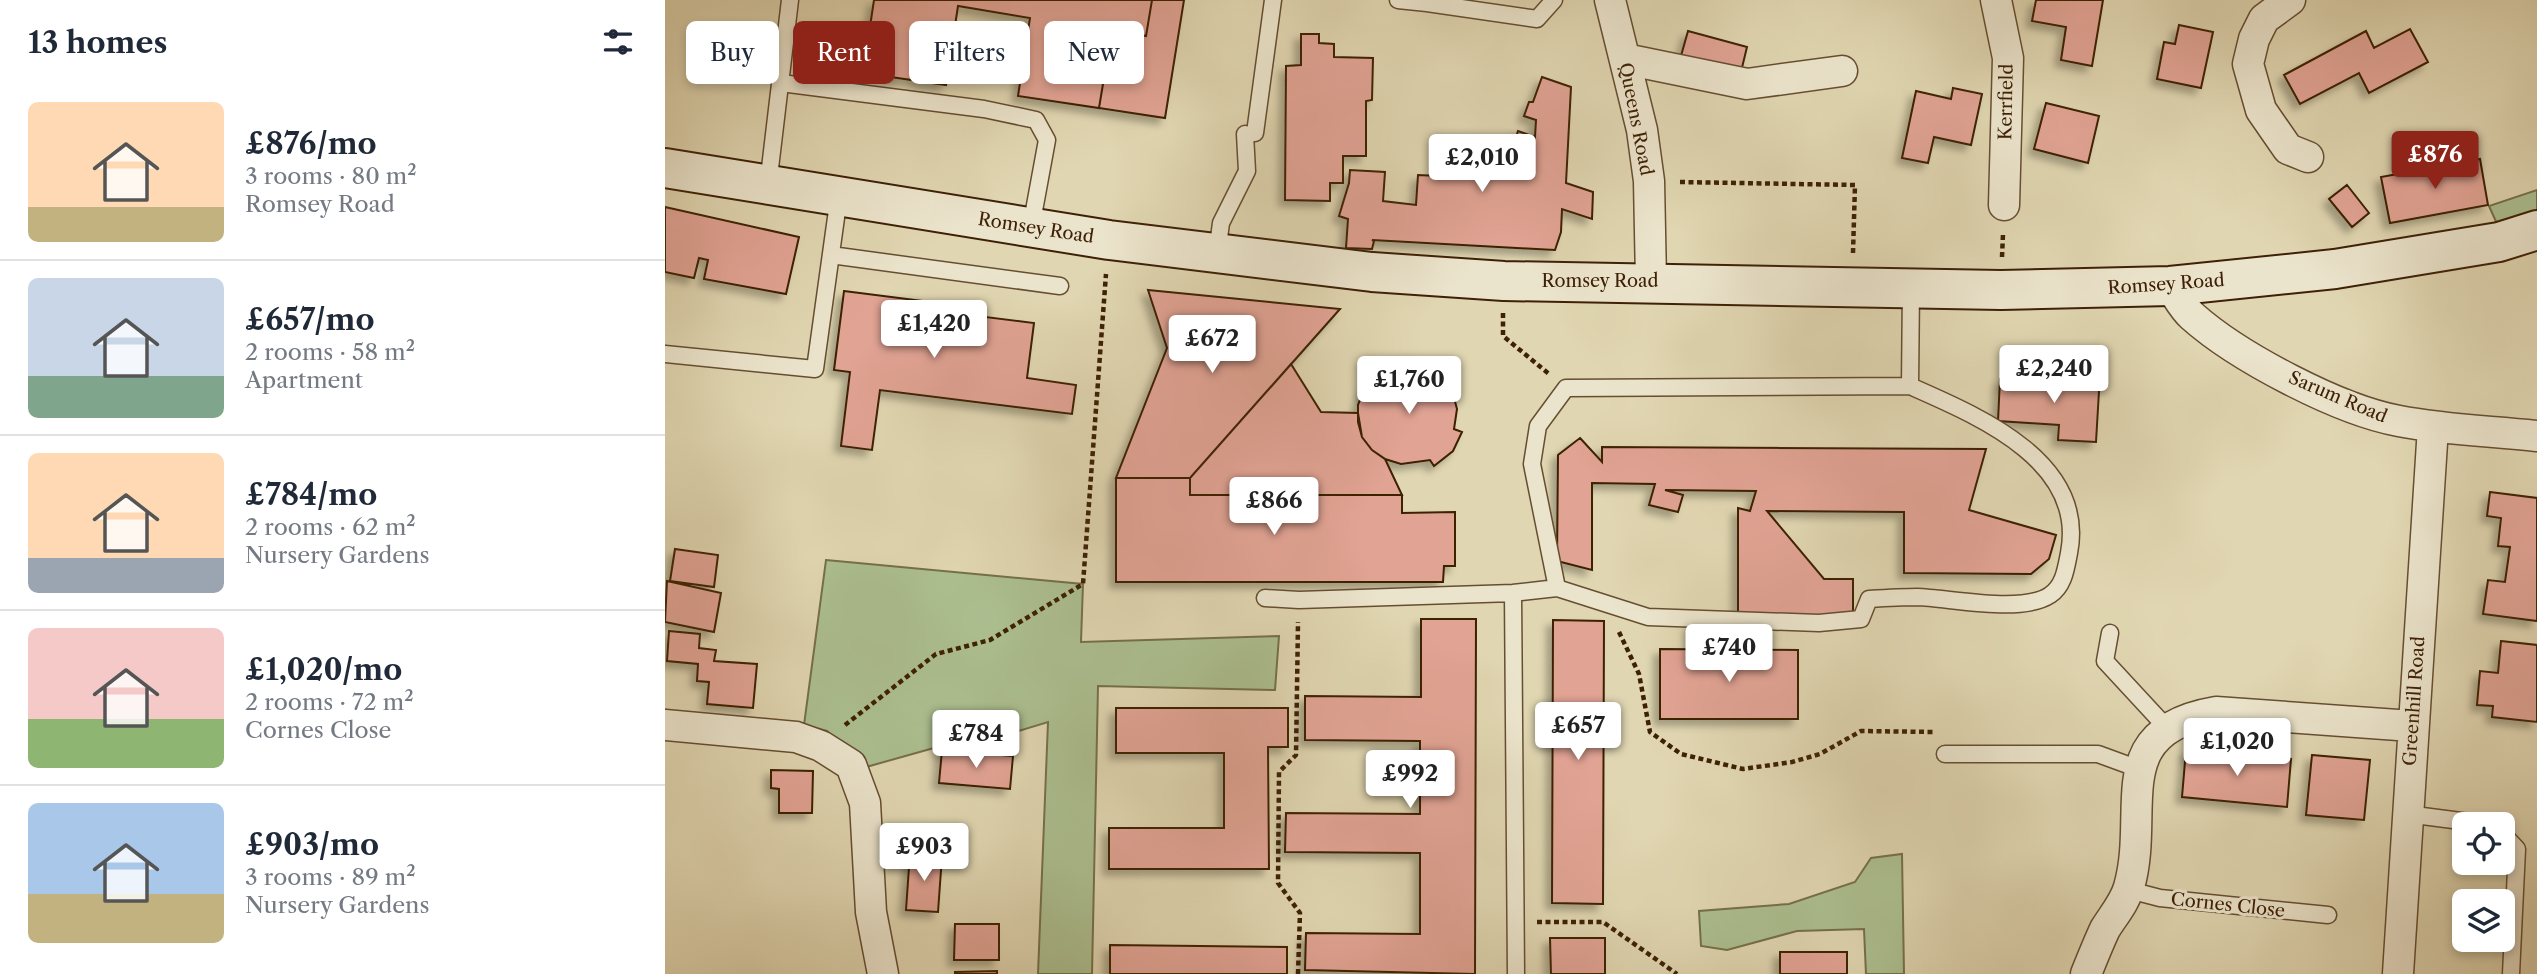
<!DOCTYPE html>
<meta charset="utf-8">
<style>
body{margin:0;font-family:"Libre Caslon Text",serif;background:#f2f2f3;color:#1f2937;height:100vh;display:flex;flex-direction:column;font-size:26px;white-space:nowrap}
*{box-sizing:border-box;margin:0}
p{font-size:23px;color:#747a83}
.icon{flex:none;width:38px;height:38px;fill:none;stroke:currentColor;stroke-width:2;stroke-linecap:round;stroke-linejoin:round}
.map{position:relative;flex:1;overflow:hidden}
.side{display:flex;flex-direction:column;background:#fff;width:665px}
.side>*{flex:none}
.hud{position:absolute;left:21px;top:21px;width:665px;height:63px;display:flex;gap:14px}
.tools{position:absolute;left:1787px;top:812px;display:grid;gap:14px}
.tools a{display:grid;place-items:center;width:63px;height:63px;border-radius:10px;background:#fff;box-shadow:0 4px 10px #0003;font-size:35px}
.price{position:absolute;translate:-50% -60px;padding:0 16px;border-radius:7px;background:#fff;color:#222;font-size:23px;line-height:46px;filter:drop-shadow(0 2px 4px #0008)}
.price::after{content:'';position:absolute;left:50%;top:42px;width:21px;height:16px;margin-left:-10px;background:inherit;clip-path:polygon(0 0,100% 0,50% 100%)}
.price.current{background:#8f2418;color:#fff}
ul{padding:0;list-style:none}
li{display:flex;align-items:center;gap:21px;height:175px;padding:0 28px}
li+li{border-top:2px solid #e0e1e3}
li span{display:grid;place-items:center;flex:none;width:196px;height:140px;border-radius:10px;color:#555}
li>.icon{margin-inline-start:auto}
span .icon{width:84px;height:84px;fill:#fffc;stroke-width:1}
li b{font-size:30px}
h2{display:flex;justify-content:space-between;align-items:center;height:84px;padding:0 28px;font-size:30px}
.chip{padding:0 24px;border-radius:10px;background:#fff;box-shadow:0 4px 10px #0003;font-size:24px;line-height:63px}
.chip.current{background:#8f2418;color:#fff}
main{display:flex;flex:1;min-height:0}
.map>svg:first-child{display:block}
.green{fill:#acbf90;stroke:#75704b;stroke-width:2}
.building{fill:#e1a394;stroke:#3e2006;stroke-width:2;filter:url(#shadow)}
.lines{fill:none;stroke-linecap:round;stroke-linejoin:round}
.service-casing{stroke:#664e31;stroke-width:19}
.minor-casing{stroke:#664e31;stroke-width:33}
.secondary-casing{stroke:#3e2006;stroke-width:42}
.path{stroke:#3e2006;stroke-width:4.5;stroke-dasharray:5 3.5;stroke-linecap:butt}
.service{stroke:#ebe4cc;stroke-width:16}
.minor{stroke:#ebe4cc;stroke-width:30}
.secondary{stroke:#ebe4cc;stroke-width:38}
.labels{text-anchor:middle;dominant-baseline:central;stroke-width:6;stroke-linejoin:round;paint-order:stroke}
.street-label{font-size:18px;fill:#3e2006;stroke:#ebe4cc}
</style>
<main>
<section class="side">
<h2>13 homes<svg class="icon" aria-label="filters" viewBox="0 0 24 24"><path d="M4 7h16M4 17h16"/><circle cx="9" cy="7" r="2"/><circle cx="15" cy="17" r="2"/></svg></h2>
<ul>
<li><span style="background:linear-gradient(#ffd9b3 75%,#c2b280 0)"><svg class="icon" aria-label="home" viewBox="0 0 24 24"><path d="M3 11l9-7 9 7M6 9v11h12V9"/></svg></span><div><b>£876/mo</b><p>3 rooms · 80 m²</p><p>Romsey Road</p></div></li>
<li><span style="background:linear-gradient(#c9d6e8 70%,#7fa58c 0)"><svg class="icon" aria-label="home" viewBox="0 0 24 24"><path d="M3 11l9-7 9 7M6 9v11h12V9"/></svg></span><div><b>£657/mo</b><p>2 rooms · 58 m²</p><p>Apartment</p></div></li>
<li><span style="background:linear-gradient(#ffd9b3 75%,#9aa5b1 0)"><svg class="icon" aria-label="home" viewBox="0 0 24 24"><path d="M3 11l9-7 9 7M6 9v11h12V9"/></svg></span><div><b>£784/mo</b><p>2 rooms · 62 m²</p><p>Nursery Gardens</p></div></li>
<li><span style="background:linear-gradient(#f6c9c9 65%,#8fb573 0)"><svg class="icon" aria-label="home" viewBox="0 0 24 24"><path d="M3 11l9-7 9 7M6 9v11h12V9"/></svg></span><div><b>£1,020/mo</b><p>2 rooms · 72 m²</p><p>Cornes Close</p></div></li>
<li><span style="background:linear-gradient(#a9c7e8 65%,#c2b280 0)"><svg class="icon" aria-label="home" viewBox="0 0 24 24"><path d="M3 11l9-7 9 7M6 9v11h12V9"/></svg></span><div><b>£903/mo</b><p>3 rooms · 89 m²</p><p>Nursery Gardens</p></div></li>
</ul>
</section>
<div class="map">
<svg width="1872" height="974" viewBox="0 0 1872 974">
<defs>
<filter id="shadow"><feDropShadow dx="-6" dy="6" stdDeviation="3.5" flood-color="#0004"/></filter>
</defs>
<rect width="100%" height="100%" fill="#e0d6b1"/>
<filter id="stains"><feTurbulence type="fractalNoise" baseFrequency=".00286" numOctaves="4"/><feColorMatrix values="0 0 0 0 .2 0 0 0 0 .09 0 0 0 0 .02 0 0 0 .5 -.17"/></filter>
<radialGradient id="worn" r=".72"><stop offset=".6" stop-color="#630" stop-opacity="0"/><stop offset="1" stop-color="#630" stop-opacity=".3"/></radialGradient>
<path class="green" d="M 1872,190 L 1872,212 L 1833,226 L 1824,206 Z
M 161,560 L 418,584 L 416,642 L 614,636 L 610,690 L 433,686 L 427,974 L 373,974 L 383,722 L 337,736 L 276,746 L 194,769 L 162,731 L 139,725 Z
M 1237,854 L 1239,974 L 1201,974 L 1199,929 L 1132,931 L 1062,950 L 1036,946 L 1034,911 L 1124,904 L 1190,882 L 1206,858 Z"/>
<path class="building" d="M 209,0 L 487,0 L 481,36 L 447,30 L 434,108 L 353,96 L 365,18 L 293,6 L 281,85 L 198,73 Z
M 487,0 L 519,0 L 500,118 L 434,108 L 447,30 L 481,36 Z
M 1371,0 L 1438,0 L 1427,66 L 1396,60 L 1401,27 L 1367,21 Z
M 1514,25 L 1548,32 L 1536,88 L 1492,79 L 1499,42 L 1510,44 Z
M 1745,29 L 1763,62 L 1704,93 L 1694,73 L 1635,104 L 1619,75 L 1701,31 L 1709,48 Z
M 1023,31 L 1082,47 L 1074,80 L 1014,63 Z
M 636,34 L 654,34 L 654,43 L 669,44 L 669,57 L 708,58 L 707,100 L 701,101 L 701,156 L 678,156 L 678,183 L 665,183 L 665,201 L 620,200 L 621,66 L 636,65 Z
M 877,77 L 906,87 L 901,183 L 928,192 L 927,219 L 897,209 L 896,232 L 890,250 L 707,240 L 709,241 L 707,249 L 681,248 L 683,219 L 674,216 L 684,183 L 685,170 L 720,172 L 718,201 L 751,205 L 753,175 L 840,179 L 841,167 L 853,131 L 870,137 L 871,120 L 859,116 L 864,102 L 868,102 Z
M 1288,88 L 1317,94 L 1306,145 L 1269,137 L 1263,163 L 1237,158 L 1251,91 L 1286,99 Z
M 1381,103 L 1434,116 L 1423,163 L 1369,149 Z
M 1815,159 L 1823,205 L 1725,223 L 1716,177 Z
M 1682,185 L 1704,213 L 1687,227 L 1664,199 Z
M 0,207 L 134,237 L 121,294 L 39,279 L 43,260 L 34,258 L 29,278 L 0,272 Z
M 483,290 L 675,309 L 525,478 L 451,478 L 502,348 Z
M 179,291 L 274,303 L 272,311 L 369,323 L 362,378 L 411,385 L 407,414 L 215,390 L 207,450 L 176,446 L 185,372 L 169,370 Z
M 626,364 L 656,412 L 693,413 L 697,437 L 707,450 L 720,459 L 737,495 L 525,495 L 525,478 Z
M 738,365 L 754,366 L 769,373 L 788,394 L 792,409 L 789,429 L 797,432 L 788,451 L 769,466 L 765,460 L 736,464 L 720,459 L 707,450 L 697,437 L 693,422 L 693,405 L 699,390 L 709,378 L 722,369 Z
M 1401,372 L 1435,374 L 1431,442 L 1393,440 L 1394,425 L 1333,421 L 1335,379 L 1400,383 Z
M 915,438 L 937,462 L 937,447 L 1321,449 L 1304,510 L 1391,535 L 1384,559 L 1366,574 L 1239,573 L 1239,512 L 1102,511 L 1159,579 L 1188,579 L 1188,617 L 1073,616 L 1073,508 L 1085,511 L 1091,491 L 1000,490 L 1018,495 L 1013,512 L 984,505 L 990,484 L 927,483 L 927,570 L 892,561 L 893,455 Z
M 451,478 L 525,478 L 525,495 L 737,495 L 737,513 L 790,512 L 790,566 L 779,566 L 778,582 L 451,582 Z
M 1825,492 L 1872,498 L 1872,621 L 1818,614 L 1823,580 L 1840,582 L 1845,547 L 1833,546 L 1836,518 L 1822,516 Z
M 10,549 L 53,555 L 49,587 L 5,581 Z
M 2,581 L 56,593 L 49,632 L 0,622 Z
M 756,619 L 811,619 L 810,974 L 640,970 L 641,933 L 755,934 L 755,853 L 620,852 L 621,813 L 755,814 L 755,741 L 640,740 L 640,696 L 756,697 Z
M 888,620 L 939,621 L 938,904 L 887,903 Z
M 888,620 L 939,621 L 938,904 L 887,903 Z
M 4,631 L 35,634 L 34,648 L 51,650 L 49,661 L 92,664 L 88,708 L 42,704 L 44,682 L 32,681 L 33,664 L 2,661 Z
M 1836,641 L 1872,645 L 1872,722 L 1827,717 L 1828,706 L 1812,705 L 1815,671 L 1833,673 Z
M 995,649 L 1133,650 L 1133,719 L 995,719 Z
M 451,708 L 623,708 L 623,747 L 603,747 L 604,869 L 444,869 L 444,828 L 559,828 L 559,753 L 451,753 Z
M 277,750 L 348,756 L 345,789 L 274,783 Z
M 1521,750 L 1626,759 L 1622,807 L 1517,797 Z
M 1647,755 L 1705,760 L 1699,820 L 1641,815 Z
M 106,770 L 148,771 L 147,813 L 114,813 L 114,789 L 106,788 Z
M 245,853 L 277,856 L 273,912 L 241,910 Z
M 290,924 L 334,924 L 334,960 L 289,960 Z
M 885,938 L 940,938 L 940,974 L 886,974 Z
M 445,945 L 622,947 L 622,974 L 445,974 Z
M 1115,952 L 1182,952 L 1182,974 L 1115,974 Z
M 332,971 L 332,974 L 290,974 L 290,972 Z"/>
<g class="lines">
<g class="service-casing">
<path id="service" d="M 733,0 L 762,3
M 763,0 L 762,3 L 872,19 L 889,0
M 116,83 L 319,109 L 371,120 L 382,140 L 366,227
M 590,133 L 608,0
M 103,185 L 125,0
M 552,253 L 556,223 L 582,171 L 580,134
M 166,255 L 395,286
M 0,354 L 150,369 L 174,196
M 1245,386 C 1313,416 1422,461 1404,553 C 1401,568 1399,586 1385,595 C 1357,614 1285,598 1252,597 C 1236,597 1220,598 1204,599 L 1196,619 L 1154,623 L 983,617 L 892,588 L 867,464 L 873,426 L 901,388 Z
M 1245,386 L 1246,287
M 848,593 L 851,974
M 600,598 L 634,600 L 848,593 L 892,588
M 1445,633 L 1440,661 L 1502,728
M 1280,754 L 1433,754 L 1474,769
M 1742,814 L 1819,824
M 1838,834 L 1852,849 L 1846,974
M 1464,890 L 1495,898 L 1663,915"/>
</g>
<g class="minor-casing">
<path id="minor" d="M 945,0 L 977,130 L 984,181 L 986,281
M 1331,0 L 1343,58 L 1339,205
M 1625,0 L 1599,19 L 1589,39 L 1583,64 L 1596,110 L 1623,149 L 1643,157
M 960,59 L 1082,84 L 1177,71
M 1505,286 C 1512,296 1518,308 1527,316 C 1573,357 1674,410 1734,421 C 1780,430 1826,431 1872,436
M 0,725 L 131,737 L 156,746 L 186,765 L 200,803 L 206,912 L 218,974
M 1421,974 C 1427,959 1433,944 1440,929 C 1448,916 1460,902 1464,887 C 1486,810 1439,731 1551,712 L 1747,726
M 1733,974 L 1768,427"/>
</g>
<g class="secondary-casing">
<path id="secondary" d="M 0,168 L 444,240 L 707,272 L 839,281 L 1336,290 L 1505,286 L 1670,269 L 1834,242 L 1872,230"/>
</g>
<path class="path" d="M 1015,182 L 1190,185 L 1188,253
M 1337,257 L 1338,234
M 838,313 L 838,336 L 884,374
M 954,632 L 974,674 L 985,732 L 1016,754 L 1078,769 L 1127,762 L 1155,754 L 1196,731 L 1271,732
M 180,725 L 271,654 L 325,640 L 418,584 L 441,274
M 872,922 L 938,922 L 1012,974
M 633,974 L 635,913 L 613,883 L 614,772 L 631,755 L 633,622"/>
<use href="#service" class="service"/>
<use href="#minor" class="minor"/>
<use href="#secondary" class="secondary"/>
</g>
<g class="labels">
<g class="street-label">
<text transform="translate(1341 102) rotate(-89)">Kerrfield</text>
<text transform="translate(971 119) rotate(79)">Queens Road</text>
<text transform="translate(371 228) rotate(9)">Romsey Road</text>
<text x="935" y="281">Romsey Road</text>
<text transform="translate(1501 284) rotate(-4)">Romsey Road</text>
<text transform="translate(1673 397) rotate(23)">Sarum Road</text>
<text transform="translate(1749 701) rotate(-86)">Greenhill Road</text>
<text transform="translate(1563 905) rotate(6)">Cornes Close</text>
</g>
</g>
<rect width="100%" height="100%" filter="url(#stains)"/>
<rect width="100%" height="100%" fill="url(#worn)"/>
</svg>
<div class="tools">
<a><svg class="icon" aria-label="locate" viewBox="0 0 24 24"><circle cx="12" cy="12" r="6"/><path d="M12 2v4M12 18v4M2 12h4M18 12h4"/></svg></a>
<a><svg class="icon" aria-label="layers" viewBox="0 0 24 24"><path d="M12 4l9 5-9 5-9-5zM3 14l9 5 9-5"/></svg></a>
</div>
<b class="price current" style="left:1770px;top:191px">£876</b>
<b class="price" style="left:817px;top:194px">£2,010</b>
<b class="price" style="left:269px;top:360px">£1,420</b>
<b class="price" style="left:547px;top:375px">£672</b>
<b class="price" style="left:1389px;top:405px">£2,240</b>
<b class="price" style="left:744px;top:416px">£1,760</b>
<b class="price" style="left:609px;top:537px">£866</b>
<b class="price" style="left:1064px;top:684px">£740</b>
<b class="price" style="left:913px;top:762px">£657</b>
<b class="price" style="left:311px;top:770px">£784</b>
<b class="price" style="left:1572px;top:778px">£1,020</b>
<b class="price" style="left:745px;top:810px">£992</b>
<b class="price" style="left:259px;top:883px">£903</b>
<div class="hud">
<a class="chip">Buy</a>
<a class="chip current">Rent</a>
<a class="chip">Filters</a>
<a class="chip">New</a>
</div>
</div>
</main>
